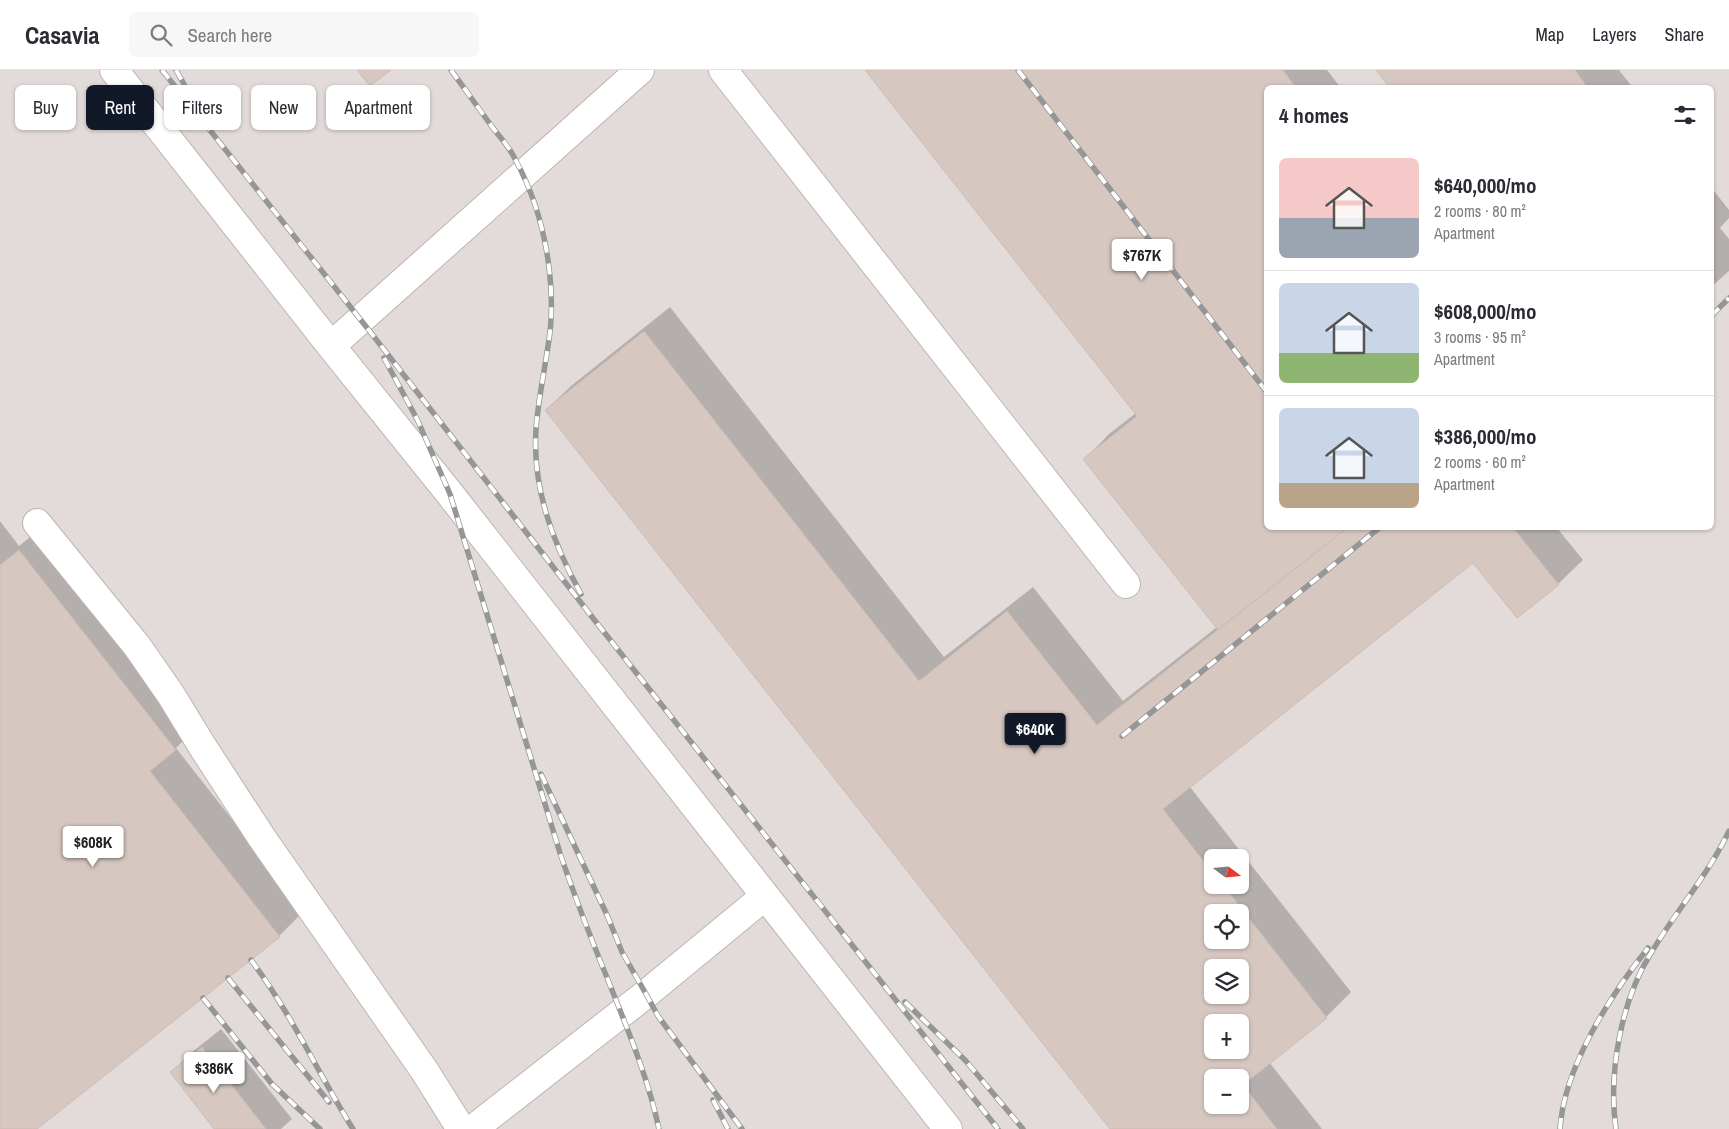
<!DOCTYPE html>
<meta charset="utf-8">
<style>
body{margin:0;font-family:"Archivo Narrow",sans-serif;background:#f7f7f7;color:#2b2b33;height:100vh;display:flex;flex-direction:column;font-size:19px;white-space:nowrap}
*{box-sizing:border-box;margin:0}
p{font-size:16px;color:#7c7c81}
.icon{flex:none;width:28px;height:28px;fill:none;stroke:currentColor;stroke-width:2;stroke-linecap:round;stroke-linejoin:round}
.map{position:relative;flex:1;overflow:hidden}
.side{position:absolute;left:1264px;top:15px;width:450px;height:445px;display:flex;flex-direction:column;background:#fff;border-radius:8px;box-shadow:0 1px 4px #0004}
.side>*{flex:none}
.top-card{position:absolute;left:15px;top:15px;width:475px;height:45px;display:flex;gap:10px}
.needle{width:32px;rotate:106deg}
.controls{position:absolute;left:1204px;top:779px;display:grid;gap:10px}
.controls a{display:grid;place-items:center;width:45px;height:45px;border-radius:8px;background:#fff;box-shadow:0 1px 4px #0004;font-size:25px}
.price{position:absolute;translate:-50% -42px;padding:0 11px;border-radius:5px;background:#fff;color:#222;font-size:16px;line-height:32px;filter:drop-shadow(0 1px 2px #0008)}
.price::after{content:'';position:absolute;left:50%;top:30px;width:15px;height:11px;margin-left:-8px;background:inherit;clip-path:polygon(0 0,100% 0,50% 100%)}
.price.current{background:#111827;color:#fff}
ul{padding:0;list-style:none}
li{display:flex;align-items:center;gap:15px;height:125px;padding:0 15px}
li+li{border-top:1px solid #e1e1e2}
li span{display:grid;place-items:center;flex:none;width:140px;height:100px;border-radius:8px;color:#555}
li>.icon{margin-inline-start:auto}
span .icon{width:60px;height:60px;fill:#fffc;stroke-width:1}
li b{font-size:21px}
h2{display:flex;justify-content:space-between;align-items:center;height:60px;padding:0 15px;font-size:21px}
.tag{padding:0 18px;border-radius:8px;background:#fff;box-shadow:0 1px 4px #0004;font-size:18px;line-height:45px}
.tag.current{background:#111827;color:#fff}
header{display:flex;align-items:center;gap:30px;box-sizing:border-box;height:70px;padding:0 25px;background:#fff;border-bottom:1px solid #e1e1e2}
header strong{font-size:24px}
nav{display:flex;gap:28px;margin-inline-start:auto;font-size:18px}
.search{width:350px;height:45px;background:#f7f7f7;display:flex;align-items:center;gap:12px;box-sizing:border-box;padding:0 18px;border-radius:8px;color:#7c7c81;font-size:19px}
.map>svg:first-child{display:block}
.industrial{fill:#e2dbd9;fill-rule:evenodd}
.shadow{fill:#0003;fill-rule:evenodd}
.building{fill:#d6c8c1;stroke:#cdbbb2;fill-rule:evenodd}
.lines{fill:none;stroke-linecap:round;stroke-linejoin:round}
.minor-casing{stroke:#c0b4ae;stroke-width:30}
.minor{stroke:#fff;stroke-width:28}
.rail-casing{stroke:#969696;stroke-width:5.5}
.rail{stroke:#fff;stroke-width:4;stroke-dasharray:11;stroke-linecap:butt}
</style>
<header>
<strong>Casavia</strong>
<div class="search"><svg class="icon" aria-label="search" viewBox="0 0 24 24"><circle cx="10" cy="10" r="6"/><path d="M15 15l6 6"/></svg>Search here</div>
<nav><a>Map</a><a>Layers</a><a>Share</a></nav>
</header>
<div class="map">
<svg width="1729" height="1059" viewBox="0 0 1729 1059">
<rect width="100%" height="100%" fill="#f2ece8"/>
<path class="industrial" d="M 0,0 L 1729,0 L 1729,1059 L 0,1059 ZM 1266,18 L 1711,18 L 1711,458 L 1266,458 ZM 1212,788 L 1240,788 L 1240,815 L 1212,815 ZM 1212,842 L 1240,842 L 1240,870 L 1212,870 ZM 1212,898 L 1240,898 L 1240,925 L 1212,925 ZM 1212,952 L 1240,952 L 1240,980 L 1212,980 ZM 1212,1008 L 1240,1008 L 1240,1035 L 1212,1035 Z"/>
<path class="shadow" d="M 866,0 L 1327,0 L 1341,18 L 1266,18 L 1266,458 L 1557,458 L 1583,490 L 1558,514 L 1474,491 L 1190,717 L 1351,922 L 1326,947 L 1269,992 L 1322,1059 L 1112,1059 L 546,340 L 571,316 L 670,237 L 944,587 L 1033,517 L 1123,631 L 1217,557 L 1085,389 L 1109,364 L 1136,343 ZM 1212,788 L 1240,788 L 1240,815 L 1212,815 ZM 1212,842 L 1240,842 L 1240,870 L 1212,870 ZM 1212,898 L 1240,898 L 1240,925 L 1212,925 ZM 1212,952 L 1240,952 L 1240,980 L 1212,980 ZM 1212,1008 L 1240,1008 L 1240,1035 L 1212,1035 Z
M 1378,0 L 1619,0 L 1633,18 L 1392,18 Z
M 1711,117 L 1729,140 L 1729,148 L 1720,158 L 1729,169 L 1729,201 L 1711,217 Z
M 0,451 L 19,476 L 44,456 L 200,654 L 176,678 L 304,841 L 279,866 L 37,1058 L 38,1059 L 0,1059 Z
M 221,959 L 292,1049 L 281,1059 L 216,1059 L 171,1003 L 191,983 Z"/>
<path class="building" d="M 357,0 L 391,0 L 370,16 Z
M 865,0 L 1283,0 L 1296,18 L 1266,18 L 1266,458 L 1347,458 L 1218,560 L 1083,389 L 1137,346 Z
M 1376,0 L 1575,0 L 1588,18 L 1390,18 Z
M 644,261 L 919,611 L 1007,541 L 1097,655 L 1347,458 L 1519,458 L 1515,460 L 1559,515 L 1517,548 L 1473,493 L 1163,739 L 1212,802 L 1212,815 L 1223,815 L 1327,948 L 1243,1015 L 1277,1059 L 1110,1059 L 545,340 ZM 1212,842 L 1240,842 L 1240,870 L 1212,870 ZM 1212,898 L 1240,898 L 1240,925 L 1212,925 ZM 1212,952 L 1240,952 L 1240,980 L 1212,980 ZM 1212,1008 L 1240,1008 L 1240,1035 L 1212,1035 Z
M 19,480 L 176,680 L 150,701 L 280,867 L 37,1059 L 0,1059 L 0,495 Z
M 202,977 L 266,1059 L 214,1059 L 170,1002 Z"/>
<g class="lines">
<g class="minor-casing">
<path id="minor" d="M 114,0 L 331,276 L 450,424 L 948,1059
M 723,0 L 1126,514
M 331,276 L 640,0
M 37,453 L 137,576 L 171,625 L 204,679 L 262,768 L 424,1000 L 461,1059
M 473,1059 L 646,924 L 765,826"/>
</g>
<use href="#minor" class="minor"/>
<g class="rail-casing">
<path id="rail" d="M 162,0 L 368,259 L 596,552 L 998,1059
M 176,0 L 193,30
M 451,0 C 465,19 479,39 493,58 C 501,68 510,78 515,89 C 532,120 543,155 548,190 C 552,218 553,248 548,276 C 544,304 538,331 536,359 C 532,418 553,473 581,524
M 1018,0 L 1266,321
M 1711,246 L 1729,228
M 384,288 L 417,349 L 450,424 L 560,783 C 575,828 592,871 610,915 C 629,963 648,1008 659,1059
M 1122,666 L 1379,458
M 541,704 L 607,845 L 622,882 L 646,924 L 658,946 L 742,1059
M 251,890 C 291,943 318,1003 353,1059
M 228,908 L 329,1032
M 203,928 L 272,1014 L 320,1059
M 905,932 L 965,990 L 1023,1059
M 713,1030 L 728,1059
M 1560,1059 C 1564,997 1610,926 1648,878
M 1616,1059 C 1608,1003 1621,931 1651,883 C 1676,841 1708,805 1729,761"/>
</g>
<use href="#rail" class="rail"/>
</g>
</svg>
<div class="controls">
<a><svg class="needle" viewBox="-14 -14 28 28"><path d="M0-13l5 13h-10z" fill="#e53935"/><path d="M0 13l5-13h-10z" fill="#7c7c81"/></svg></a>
<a><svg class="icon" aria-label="locate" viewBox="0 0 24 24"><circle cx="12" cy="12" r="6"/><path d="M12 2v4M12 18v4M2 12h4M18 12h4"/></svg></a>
<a><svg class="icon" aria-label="layers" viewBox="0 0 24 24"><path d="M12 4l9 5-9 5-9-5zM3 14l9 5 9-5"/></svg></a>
<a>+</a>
<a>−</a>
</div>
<b class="price" style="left:1142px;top:211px">$767K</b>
<b class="price current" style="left:1035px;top:685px">$640K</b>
<b class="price" style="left:93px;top:798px">$608K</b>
<b class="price" style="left:214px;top:1024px">$386K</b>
<div class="top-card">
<a class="tag">Buy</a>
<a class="tag current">Rent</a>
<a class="tag">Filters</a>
<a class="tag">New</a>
<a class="tag">Apartment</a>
</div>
<section class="side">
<h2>4 homes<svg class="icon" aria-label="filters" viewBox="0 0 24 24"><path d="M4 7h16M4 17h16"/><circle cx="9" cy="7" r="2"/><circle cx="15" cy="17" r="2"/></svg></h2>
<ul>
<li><span style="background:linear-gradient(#f6c9c9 60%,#9aa5b1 0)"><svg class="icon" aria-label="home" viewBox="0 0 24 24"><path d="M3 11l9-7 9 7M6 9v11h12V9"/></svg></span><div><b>$640,000/mo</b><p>2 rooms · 80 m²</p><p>Apartment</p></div></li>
<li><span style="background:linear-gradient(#c9d6e8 70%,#8fb573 0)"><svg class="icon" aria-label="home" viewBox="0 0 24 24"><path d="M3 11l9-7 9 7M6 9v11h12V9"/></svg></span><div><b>$608,000/mo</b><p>3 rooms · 95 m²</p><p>Apartment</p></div></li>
<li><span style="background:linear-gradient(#c9d6e8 75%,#b9a48a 0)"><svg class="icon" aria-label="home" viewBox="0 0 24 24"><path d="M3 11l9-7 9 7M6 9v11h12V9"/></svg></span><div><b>$386,000/mo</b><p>2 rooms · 60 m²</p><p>Apartment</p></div></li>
</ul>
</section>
</div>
